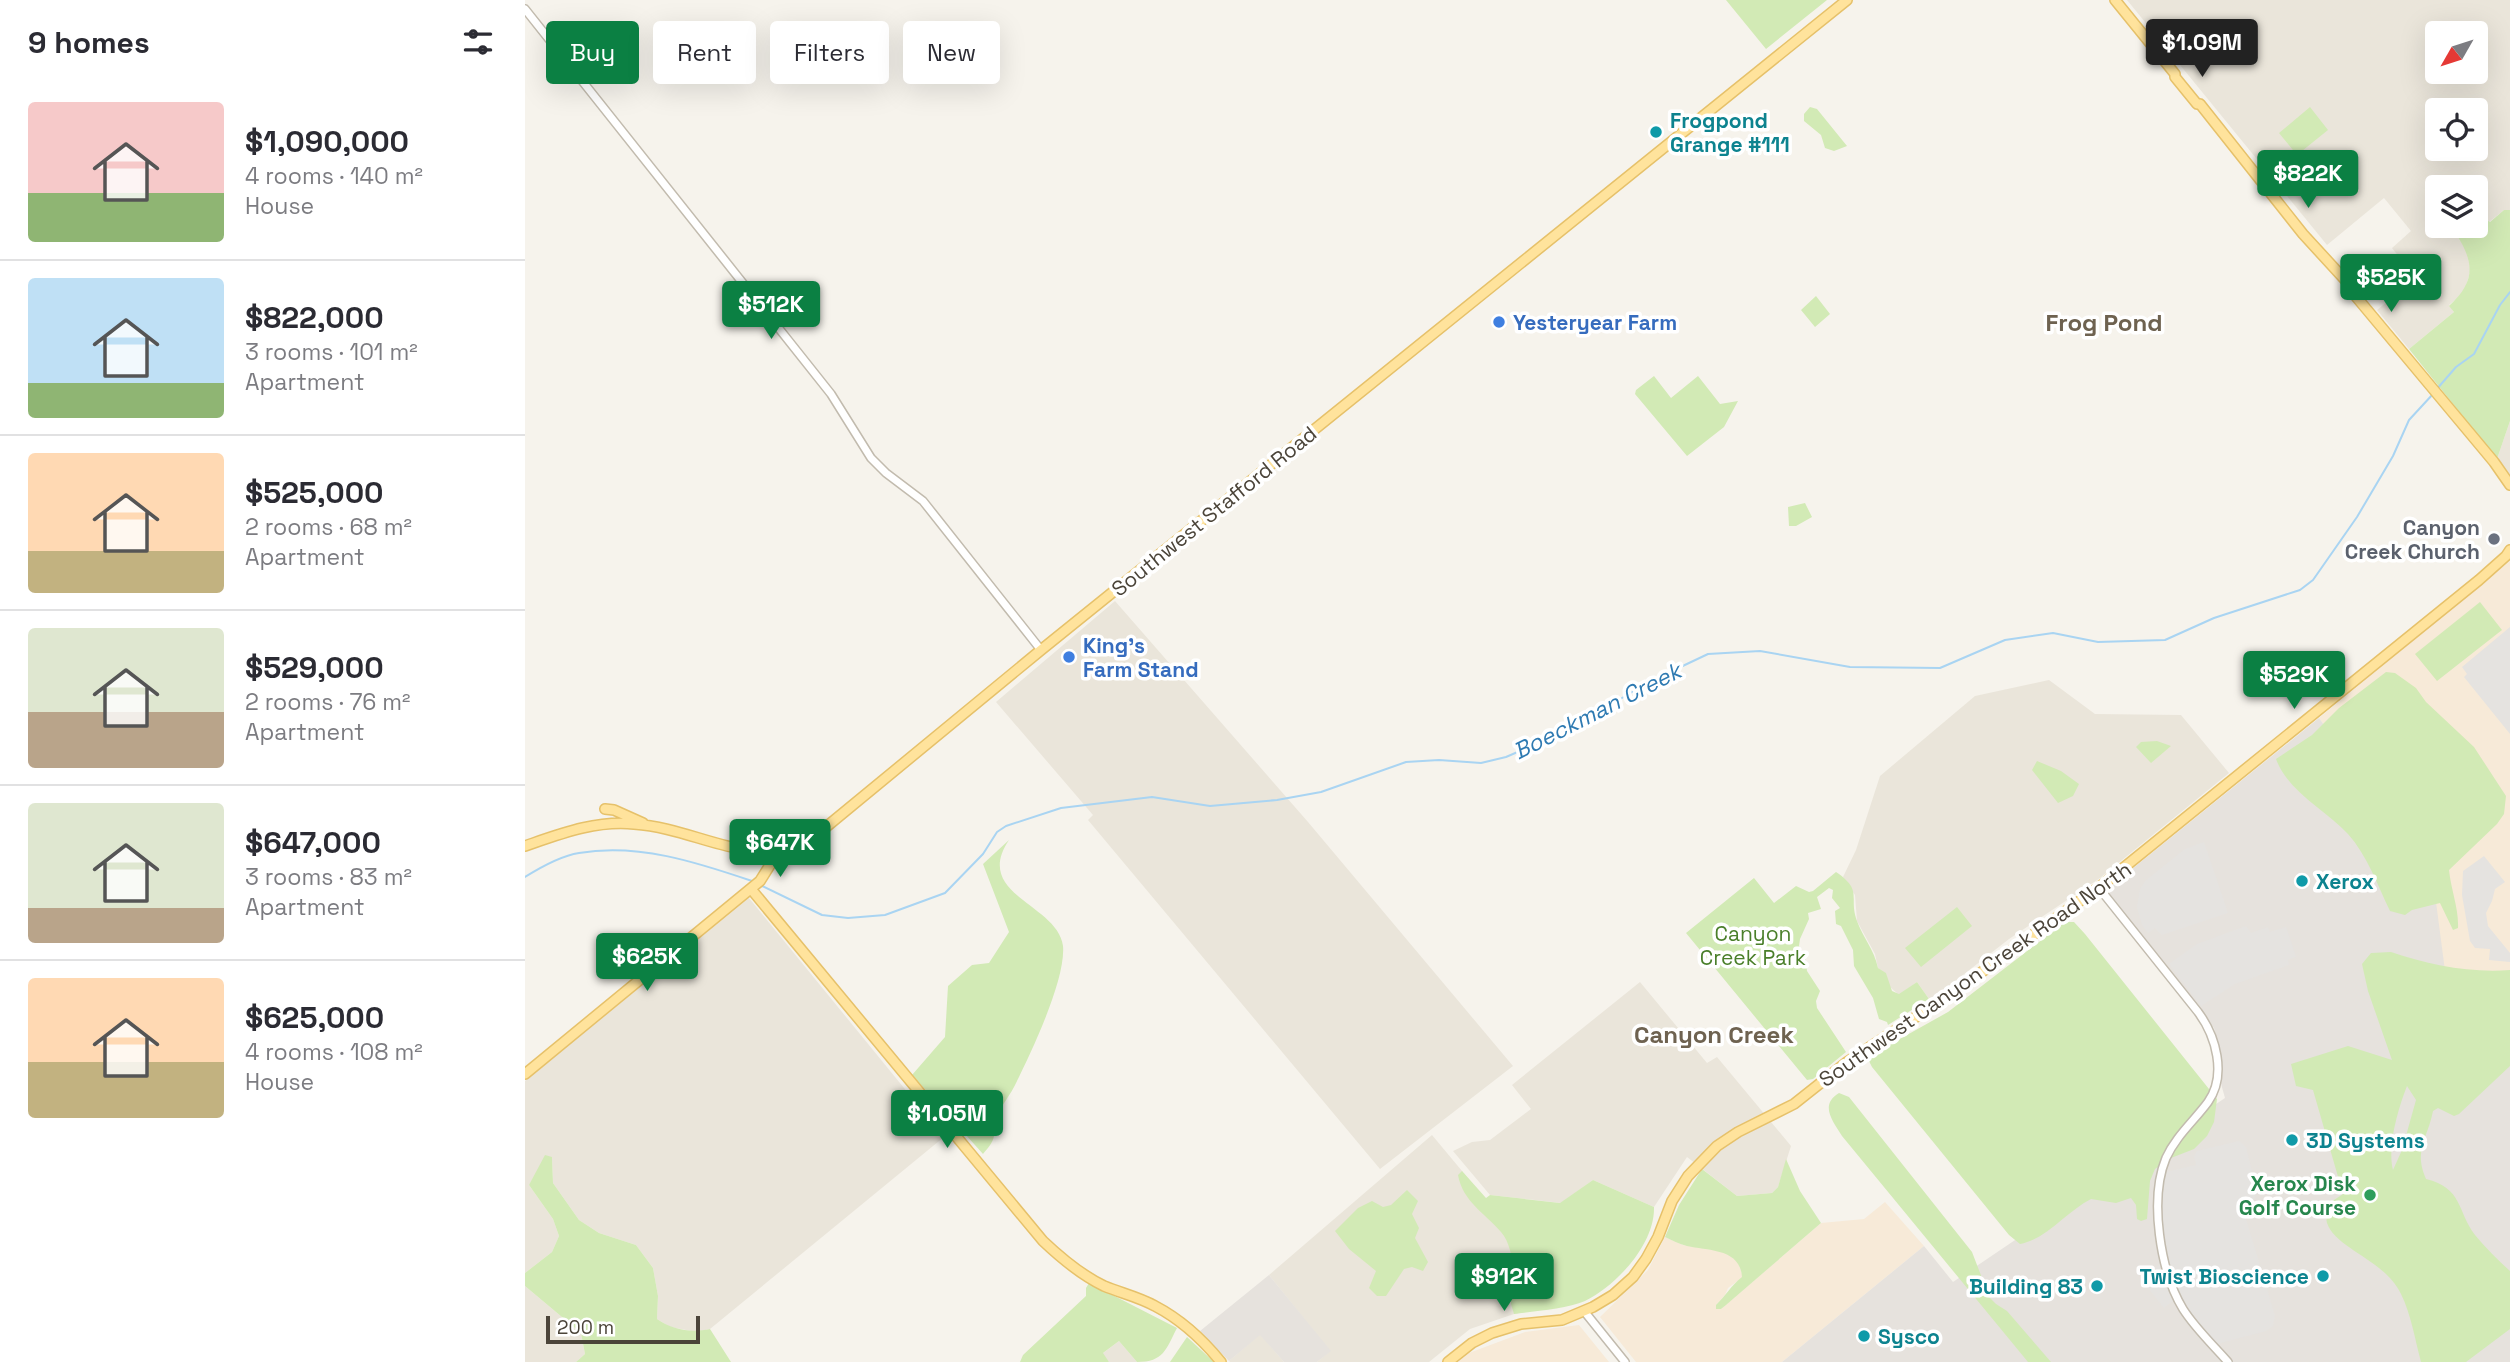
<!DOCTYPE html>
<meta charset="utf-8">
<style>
body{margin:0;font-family:"Space Grotesk",sans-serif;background:#f2f2f3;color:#2b2b33;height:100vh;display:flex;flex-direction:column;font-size:26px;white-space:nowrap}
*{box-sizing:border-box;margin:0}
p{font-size:23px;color:#7c7c81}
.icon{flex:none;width:38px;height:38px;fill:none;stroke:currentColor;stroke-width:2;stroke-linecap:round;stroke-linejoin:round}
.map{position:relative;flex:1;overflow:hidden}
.sheet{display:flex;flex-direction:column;background:#fff;width:525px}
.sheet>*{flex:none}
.hud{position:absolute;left:21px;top:21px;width:665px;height:63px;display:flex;gap:14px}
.needle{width:46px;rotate:231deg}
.buttons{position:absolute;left:1900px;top:21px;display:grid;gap:14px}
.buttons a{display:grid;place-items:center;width:63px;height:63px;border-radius:7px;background:#fff;box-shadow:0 7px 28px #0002;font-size:35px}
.scale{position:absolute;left:21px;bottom:18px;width:154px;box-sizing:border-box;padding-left:7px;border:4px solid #4b4439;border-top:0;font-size:19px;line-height:24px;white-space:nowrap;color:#4b4439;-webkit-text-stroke:5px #fff;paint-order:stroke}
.price{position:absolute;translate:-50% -60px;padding:0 16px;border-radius:7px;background:#0b8043;color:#fff;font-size:23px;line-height:46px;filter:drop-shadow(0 2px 4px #0008)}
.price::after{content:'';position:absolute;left:50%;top:42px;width:21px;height:16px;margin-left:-10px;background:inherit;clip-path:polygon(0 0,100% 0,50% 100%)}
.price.selected{background:#222;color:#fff}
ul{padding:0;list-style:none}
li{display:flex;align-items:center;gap:21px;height:175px;padding:0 28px}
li+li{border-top:2px solid #e1e1e2}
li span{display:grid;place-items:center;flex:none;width:196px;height:140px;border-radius:7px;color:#555}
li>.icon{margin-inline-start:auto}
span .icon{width:84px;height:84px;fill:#fffc;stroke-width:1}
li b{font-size:30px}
h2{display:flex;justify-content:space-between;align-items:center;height:84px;padding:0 28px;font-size:30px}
.chip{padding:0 24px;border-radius:7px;background:#fff;box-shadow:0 7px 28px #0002;font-size:24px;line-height:63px}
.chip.selected{background:#0b8043;color:#fff}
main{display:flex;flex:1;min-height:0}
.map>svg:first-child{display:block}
.residential{fill:#eae5da;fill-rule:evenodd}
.commercial{fill:#f7ead8}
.industrial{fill:#e6e2dd}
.green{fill:#d2eab5;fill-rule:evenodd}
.parking{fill:#e5e3e0}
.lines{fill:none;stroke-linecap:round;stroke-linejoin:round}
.stream{stroke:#a9d4f2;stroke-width:2}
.minor-casing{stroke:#c2bbae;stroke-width:10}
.major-casing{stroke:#e6c16a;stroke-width:12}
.minor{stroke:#fff;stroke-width:7}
.major{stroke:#ffe39c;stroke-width:9}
.culture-dot{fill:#0f9aa8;stroke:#fff;stroke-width:2.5}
.shop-dot{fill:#3f7fe0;stroke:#fff;stroke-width:2.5}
.worship-dot{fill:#6b7280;stroke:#fff;stroke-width:2.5}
.leisure-dot{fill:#2e9e5b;stroke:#fff;stroke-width:2.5}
.labels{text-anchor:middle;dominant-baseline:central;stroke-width:7;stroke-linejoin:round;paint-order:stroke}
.culture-label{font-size:21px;font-weight:bold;fill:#0d838f;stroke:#fff;text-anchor:start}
.shop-label{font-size:21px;font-weight:bold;fill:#366cbe;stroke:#fff;text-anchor:start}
.street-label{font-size:21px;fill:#4b4439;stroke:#fff}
.worship-label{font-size:21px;font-weight:bold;fill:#5b616d;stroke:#fff;text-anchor:end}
.park-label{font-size:21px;fill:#4a7f2a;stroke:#fff}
.leisure-label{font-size:21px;font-weight:bold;fill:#27864d;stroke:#fff;text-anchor:end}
.water-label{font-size:23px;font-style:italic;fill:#2e7ab2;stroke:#fff}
.quarter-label{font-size:24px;font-weight:bold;fill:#6e6250;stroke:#fff}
</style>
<main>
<section class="sheet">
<h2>9 homes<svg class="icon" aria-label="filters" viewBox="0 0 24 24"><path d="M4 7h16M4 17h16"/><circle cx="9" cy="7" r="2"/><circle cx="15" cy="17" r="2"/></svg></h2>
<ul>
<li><span style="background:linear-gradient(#f6c9c9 65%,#8fb573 0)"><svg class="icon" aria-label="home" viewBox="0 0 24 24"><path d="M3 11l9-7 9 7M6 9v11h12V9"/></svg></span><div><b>$1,090,000</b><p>4 rooms · 140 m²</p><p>House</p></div></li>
<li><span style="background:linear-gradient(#bfe0f5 75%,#8fb573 0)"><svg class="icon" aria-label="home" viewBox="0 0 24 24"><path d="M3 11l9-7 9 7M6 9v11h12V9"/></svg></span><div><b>$822,000</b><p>3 rooms · 101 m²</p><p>Apartment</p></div></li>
<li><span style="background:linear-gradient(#ffd9b3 70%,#c2b280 0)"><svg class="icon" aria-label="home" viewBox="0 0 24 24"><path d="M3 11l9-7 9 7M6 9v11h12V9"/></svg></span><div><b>$525,000</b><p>2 rooms · 68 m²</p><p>Apartment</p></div></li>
<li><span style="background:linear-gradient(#dfe7d0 60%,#b9a48a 0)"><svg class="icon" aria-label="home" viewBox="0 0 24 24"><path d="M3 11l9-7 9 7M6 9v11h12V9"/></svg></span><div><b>$529,000</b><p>2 rooms · 76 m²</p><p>Apartment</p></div></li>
<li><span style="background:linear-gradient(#dfe7d0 75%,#b9a48a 0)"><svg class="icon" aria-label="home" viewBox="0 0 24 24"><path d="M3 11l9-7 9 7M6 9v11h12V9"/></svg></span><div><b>$647,000</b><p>3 rooms · 83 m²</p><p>Apartment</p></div></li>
<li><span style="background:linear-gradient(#ffd9b3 60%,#c2b280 0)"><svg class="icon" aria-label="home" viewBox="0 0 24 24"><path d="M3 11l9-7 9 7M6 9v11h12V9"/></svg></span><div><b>$625,000</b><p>4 rooms · 108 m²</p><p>House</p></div></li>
</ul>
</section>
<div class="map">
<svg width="1985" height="1362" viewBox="0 0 1985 1362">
<rect width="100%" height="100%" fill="#f6f3ec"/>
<path class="residential" d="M 1602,0 L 1985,0 L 1985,210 L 1979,210 L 1964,222 L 1960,219 L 1956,223 L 1951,221 L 1951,187 L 1913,187 L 1913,219 L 1900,230 L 1904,234 L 1917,226 L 1926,226 L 1939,245 L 1947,265 L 1939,293 L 1924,305 L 1929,312 L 1884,349 L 1852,310 L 1873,293 L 1879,294 L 1895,283 L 1867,248 L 1886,231 L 1859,198 L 1802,245 ZM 1913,33 L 1951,33 L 1951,72 L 1913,72 ZM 1913,110 L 1951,110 L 1951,149 L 1913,149 Z
M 1985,421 L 1985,475 L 1972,459 Z
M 590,601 L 783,822 L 988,1066 L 855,1169 L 563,820 L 568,815 L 471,702 Z
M 1524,680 L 1570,714 L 1656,715 L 1704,773 L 1575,878 L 1484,939 L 1420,989 L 1404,999 L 1392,982 L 1374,995 L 1364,986 L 1361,974 L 1353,968 L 1350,954 L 1332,921 L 1330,895 L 1318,877 L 1331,850 L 1355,776 L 1450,696 Z
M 224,898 L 419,1137 L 185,1329 L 172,1332 L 145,1327 L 132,1319 L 133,1296 L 128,1268 L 111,1245 L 74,1233 L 54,1220 L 28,1183 L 27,1157 L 4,1185 L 28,1219 L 34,1236 L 27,1252 L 0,1273 L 0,1081 Z
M 1115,982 L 1182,1063 L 1192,1057 L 1266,1146 L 1253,1187 L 1247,1193 L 1212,1196 L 1162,1157 L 1129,1207 L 1068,1180 L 1036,1203 L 965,1195 L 928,1151 L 947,1142 L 965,1140 L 1006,1109 L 987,1085 Z
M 907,1135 L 1048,1304 L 989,1314 L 945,1329 L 904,1362 L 792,1362 L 805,1351 L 744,1275 Z
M 0,1286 L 56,1333 L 60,1354 L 51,1362 L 0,1362 Z
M 735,1334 L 759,1362 L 705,1362 L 704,1361 Z
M 594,1341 L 612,1362 L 584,1362 L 577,1354 Z"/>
<path class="commercial" d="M 1985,561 L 1985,1062 L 1925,1113 L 1829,766 L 1794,718 Z
M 1360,1202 L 1399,1246 L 1257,1362 L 1111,1362 L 1075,1317 L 1123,1270 L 1140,1237 L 1158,1245 L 1201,1252 L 1213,1262 L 1218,1277 L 1203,1288 L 1200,1295 L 1191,1305 L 1191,1309 L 1196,1309 L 1296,1223 L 1339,1219 Z
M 1054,1325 L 1084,1362 L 933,1362 L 944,1353 L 1000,1332 Z"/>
<path class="industrial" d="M 1794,718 L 1829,766 L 1911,902 L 1922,986 L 1985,1062 L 1985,1362 L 1257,1362 L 1399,1246 L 1428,1282 L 1700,1098 L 1693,1073 L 1696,1056 L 1689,1028 L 1676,1009 L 1584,895 L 1583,890 L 1586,886 Z
M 744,1275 L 806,1351 L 792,1362 L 759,1362 L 735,1335 L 704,1361 L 675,1331 Z"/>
<path class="green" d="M 1201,0 L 1302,0 L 1241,49 Z
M 1285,107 L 1292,109 L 1322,146 L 1309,151 L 1300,148 L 1296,135 L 1279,121 L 1279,114 Z
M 1785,107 L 1803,130 L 1772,155 L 1754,133 Z
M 1979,210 L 1985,210 L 1985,421 L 1972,459 L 1884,349 L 1929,312 L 1924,306 C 1955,278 1947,257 1926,226 L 1951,226 L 1951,221 L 1956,223 L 1960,219 L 1965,222 Z
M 1291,296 L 1305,314 L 1290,327 L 1276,310 Z
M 1129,376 L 1146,398 L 1173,376 L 1195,404 L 1213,401 L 1199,427 L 1162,456 L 1110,394 L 1111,390 Z
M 1280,503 L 1287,517 L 1271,526 L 1264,526 L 1263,507 Z
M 1955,602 L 1977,630 L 1912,681 L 1890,654 Z
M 1861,672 L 1870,673 L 1891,688 L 1901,702 L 1949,747 L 1981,796 L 1979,814 L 1972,824 L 1924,870 C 1926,890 1934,909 1933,928 L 1928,930 L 1915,903 L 1887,910 L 1880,915 L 1865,911 C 1853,886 1842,855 1823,834 C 1801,810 1763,792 1751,759 L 1787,735 L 1814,708 Z
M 1632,741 L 1646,746 L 1626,763 L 1611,747 L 1616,742 Z
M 1512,761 L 1536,771 L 1554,784 L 1548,796 L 1533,803 L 1507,770 Z
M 484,840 C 447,895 533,904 538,946 C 541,980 505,1055 489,1087 C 483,1098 474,1109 470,1120 C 468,1125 470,1131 469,1136 C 468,1143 462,1149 458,1154 L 387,1075 L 420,1037 L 423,986 L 447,965 L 464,963 L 484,932 L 458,864 Z
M 1311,872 C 1339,891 1323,897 1332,921 C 1338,938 1349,949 1353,968 L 1361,973 L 1367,991 L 1374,994 L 1392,982 L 1404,999 L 1363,1025 L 1362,1022 L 1354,1019 L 1348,998 L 1329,966 L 1328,950 L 1316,926 L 1311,924 L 1310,911 L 1315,908 L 1307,898 L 1308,890 L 1304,888 L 1292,897 L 1296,909 L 1283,913 L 1284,919 L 1275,939 L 1274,946 L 1280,957 L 1282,971 L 1295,991 L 1291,1001 L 1292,1008 L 1321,1052 L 1288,1079 L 1282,1080 L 1161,933 L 1229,878 L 1249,903 L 1271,886 L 1284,892 L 1288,891 Z
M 1432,907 L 1447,926 L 1396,967 L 1380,948 Z
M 1540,922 L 1549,922 L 1560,934 L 1692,1099 L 1689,1122 L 1682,1136 L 1669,1149 L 1646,1158 L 1630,1169 L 1625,1181 L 1622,1219 L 1616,1221 L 1612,1219 L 1611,1205 L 1606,1198 L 1591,1203 L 1566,1199 C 1542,1211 1522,1239 1495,1244 L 1484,1235 L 1347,1067 L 1344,1061 L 1348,1054 L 1423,1012 Z
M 1866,952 C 1904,965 1944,973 1985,970 L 1985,1066 L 1934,1114 L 1929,1116 L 1913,1108 L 1908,1111 C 1903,1138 1888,1150 1901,1179 C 1938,1188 1932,1211 1950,1235 C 1960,1247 1973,1260 1985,1271 L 1985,1329 L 1941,1362 L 1896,1362 C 1890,1340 1886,1314 1876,1294 C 1860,1260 1811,1249 1802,1223 C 1800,1216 1804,1208 1806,1202 L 1818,1194 L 1788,1090 L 1771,1086 L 1766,1064 L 1823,1046 L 1867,1060 L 1843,991 L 1837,964 L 1846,953 ZM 1882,1086 L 1891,1100 L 1877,1150 L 1868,1170 C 1862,1146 1873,1109 1882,1086 Z
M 1314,1093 L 1324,1097 L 1447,1252 L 1457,1278 L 1458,1291 L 1471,1304 L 1482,1311 L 1526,1362 L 1503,1362 L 1317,1136 C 1308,1121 1294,1105 1314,1093 Z
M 20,1155 L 27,1157 L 28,1183 L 54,1220 L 74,1233 L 111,1245 L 128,1268 L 133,1296 L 132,1319 C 148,1330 166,1333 185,1329 L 206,1362 L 51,1362 L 60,1354 L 56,1333 L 0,1286 L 0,1273 L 27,1252 L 34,1236 L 28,1219 L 4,1185 Z
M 1261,1159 L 1275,1191 L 1296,1223 L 1201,1305 L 1196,1309 L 1191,1309 L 1191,1305 C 1202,1294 1205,1287 1217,1277 C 1215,1248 1183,1251 1162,1246 C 1154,1244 1147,1240 1140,1237 L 1154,1205 L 1177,1169 L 1212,1196 L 1247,1193 L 1253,1187 Z
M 937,1171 L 961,1198 L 965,1195 L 1035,1203 L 1068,1180 L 1129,1207 C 1130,1244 1092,1285 1060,1301 C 1042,1309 1010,1311 989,1314 L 986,1304 L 986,1295 L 978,1286 L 979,1280 L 986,1276 L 990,1269 C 986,1257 985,1242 976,1232 C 960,1213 938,1202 933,1175 Z
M 882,1190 L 893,1201 L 887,1214 L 894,1228 L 890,1238 L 903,1262 L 898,1271 L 887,1267 L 879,1269 L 861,1296 L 852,1296 L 844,1288 L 851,1271 L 824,1249 L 810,1231 L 833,1208 L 847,1201 L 858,1207 L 866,1205 Z
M 564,1283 L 652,1328 C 641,1349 639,1362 612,1362 L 594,1341 L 578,1353 L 584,1362 L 495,1362 L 498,1355 L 561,1296 L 561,1288 Z
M 662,1337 L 689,1362 L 645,1362 Z"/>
<path class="parking" d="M 1985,627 L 1985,734 L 1939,677 L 1942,674 L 1937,667 Z
M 1679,842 L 1703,913 L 1637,935 L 1630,928 L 1623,933 L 1617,925 L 1612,907 L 1615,889 L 1620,881 L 1660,849 Z
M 1959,856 L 1980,882 L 1970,889 L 1967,901 L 1961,913 L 1963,926 L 1985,953 L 1985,962 L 1964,960 L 1965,949 L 1950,948 L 1945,941 L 1937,895 L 1938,871 Z
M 1721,926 L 1726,933 L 1743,927 L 1745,932 L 1761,927 L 1771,957 L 1763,960 L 1764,965 L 1710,984 L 1676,1006 L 1644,964 L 1672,944 Z
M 1714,1141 L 1721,1147 L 1732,1192 L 1721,1219 L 1750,1316 L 1748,1326 L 1741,1331 L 1696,1343 L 1690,1347 L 1652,1298 L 1639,1308 L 1616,1279 L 1641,1260 L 1633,1216 L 1636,1173 L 1671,1165 L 1669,1157 L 1672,1151 Z"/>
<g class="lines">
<path class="stream" d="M 1911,390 L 1931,367 L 1949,354 L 1975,305 L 1985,292
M 0,877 C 16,867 35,856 54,853 C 113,843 171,862 227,881
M 235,885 L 297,915 L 323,918 L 360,915 L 420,893 L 458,854 L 472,832 L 481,826 L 536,808 L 627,797 L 685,806 L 752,800 L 796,792 L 881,762 L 914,760 L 956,763 L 981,757 L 1039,732 L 1126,681 L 1183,654 L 1235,651 L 1325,667 L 1415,668 L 1480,640 L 1528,633 L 1573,642 L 1640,640 L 1689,618 L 1775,590 L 1788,580 L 1832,517 L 1868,456 L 1884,420 L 1908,394"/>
<g class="minor-casing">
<path id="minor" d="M 0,9 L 306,394 L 346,458 L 361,473 L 398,501 L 516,650
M 1574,888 L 1673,1012 C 1691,1036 1702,1075 1683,1102 C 1669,1121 1651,1136 1641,1158 C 1624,1199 1635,1271 1658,1309 C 1670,1328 1688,1345 1703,1362
M 1059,1311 L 1100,1362"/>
</g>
<g class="major-casing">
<path id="major" d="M 1590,0 L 1650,74 L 1650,77 L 1672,104 L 1675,104 L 1778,234 L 1822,282 L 1830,295
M 1828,293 L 1969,462 L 1985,485
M 80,809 L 89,810 L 118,823
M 0,846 C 35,834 71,820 109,824 C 179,829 226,875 295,832 L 516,650 L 1322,0
M 226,889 L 518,1241 C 537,1259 556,1275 579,1286 C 596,1293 614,1297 630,1306 C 655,1319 678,1340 696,1362
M 0,1074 L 235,881 L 245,865 L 246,851
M 923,1362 L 947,1343 L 967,1333 L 996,1324 L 1037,1320 L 1068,1307 L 1088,1295 L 1108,1277 L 1121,1259 L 1133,1237 L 1147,1201 L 1163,1176 L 1192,1146 L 1213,1132 L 1269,1104 L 1322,1062 L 1432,990 L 1581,882 L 1954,580 L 1981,556 L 1985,550"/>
</g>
<use href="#minor" class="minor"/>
<use href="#major" class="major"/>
</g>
<g class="culture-dot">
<circle cx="1131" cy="132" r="7"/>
<circle cx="1777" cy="881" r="7"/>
<circle cx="1767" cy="1140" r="7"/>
<circle cx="1798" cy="1276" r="7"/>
<circle cx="1572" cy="1286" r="7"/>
<circle cx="1339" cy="1336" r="7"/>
</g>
<g class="shop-dot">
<circle cx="974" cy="322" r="7"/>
<circle cx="544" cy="657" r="7"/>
</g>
<circle class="worship-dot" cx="1969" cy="539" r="7"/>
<circle class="leisure-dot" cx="1845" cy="1195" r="7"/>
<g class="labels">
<g class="culture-label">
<text x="1145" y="120">Frogpond<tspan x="1145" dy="24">Grange #111</tspan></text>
<text x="1791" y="881">Xerox</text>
<text x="1781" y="1140">3D Systems</text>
<text x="1784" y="1276" text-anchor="end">Twist Bioscience</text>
<text x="1558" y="1286" text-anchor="end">Building 83</text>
<text x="1353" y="1336">Sysco</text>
</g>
<g class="shop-label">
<text x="988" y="322">Yesteryear Farm</text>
<text x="558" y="645">King's<tspan x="558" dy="24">Farm Stand</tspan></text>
</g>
<g class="street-label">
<text transform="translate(689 511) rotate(-39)">Southwest Stafford Road</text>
<text transform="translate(1450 974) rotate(-35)">Southwest Canyon Creek Road North</text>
</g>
<g class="worship-label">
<text x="1955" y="527">Canyon<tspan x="1955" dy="24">Creek Church</tspan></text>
</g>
<g class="park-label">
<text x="1228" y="933">Canyon<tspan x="1228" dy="24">Creek Park</tspan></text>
</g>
<g class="leisure-label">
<text x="1831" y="1183">Xerox Disk<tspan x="1831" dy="24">Golf Course</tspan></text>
</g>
<g class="water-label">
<text transform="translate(1072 711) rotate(-27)">Boeckman Creek</text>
</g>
<g class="quarter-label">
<text x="1579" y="322">Frog Pond</text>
<text x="1189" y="1034">Canyon Creek</text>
</g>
</g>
</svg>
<div class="buttons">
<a><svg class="needle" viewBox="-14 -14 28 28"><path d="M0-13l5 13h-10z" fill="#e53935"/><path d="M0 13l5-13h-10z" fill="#7c7c81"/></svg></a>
<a><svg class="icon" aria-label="locate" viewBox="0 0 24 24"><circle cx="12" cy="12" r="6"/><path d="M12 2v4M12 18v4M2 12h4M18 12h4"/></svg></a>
<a><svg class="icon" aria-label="layers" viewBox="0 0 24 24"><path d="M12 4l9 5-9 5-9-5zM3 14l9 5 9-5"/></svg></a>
</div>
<div class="scale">200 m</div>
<b class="price selected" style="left:1677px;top:79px">$1.09M</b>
<b class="price" style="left:1783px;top:210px">$822K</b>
<b class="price" style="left:1866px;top:314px">$525K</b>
<b class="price" style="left:246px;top:341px">$512K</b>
<b class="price" style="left:1769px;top:711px">$529K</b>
<b class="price" style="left:255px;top:879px">$647K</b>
<b class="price" style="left:122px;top:993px">$625K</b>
<b class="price" style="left:422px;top:1150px">$1.05M</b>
<b class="price" style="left:979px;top:1313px">$912K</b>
<div class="hud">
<a class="chip selected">Buy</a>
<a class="chip">Rent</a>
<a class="chip">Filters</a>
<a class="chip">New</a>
</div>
</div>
</main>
